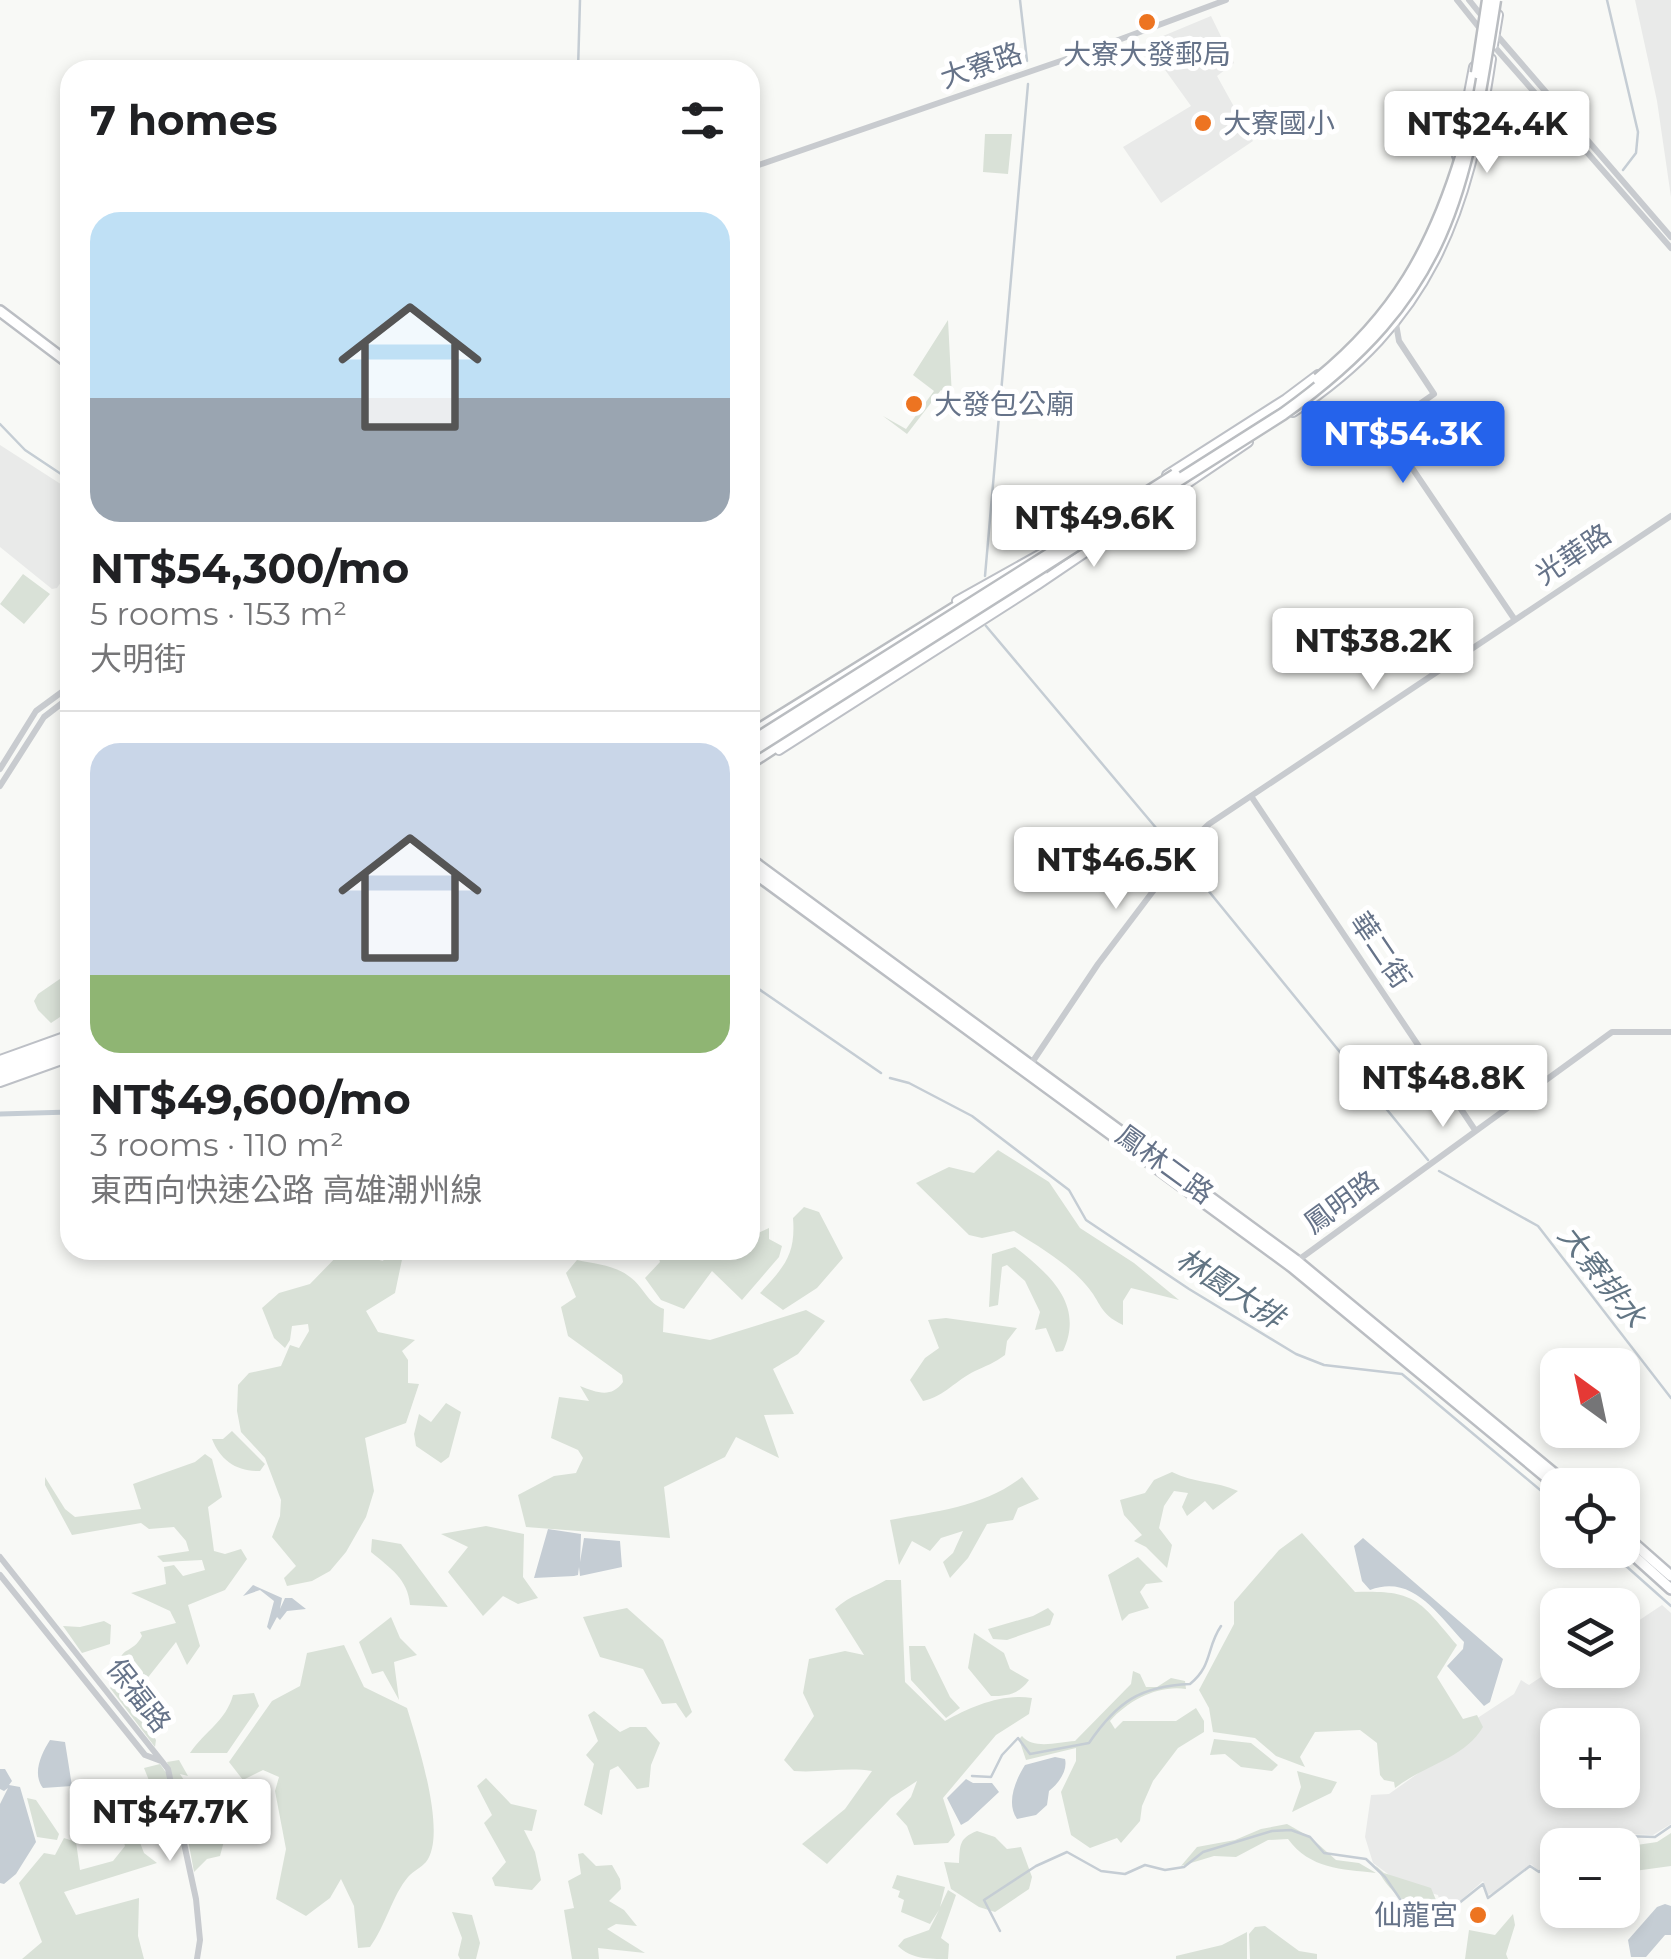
<!DOCTYPE html>
<meta charset="utf-8">
<style>
body{margin:0;font-family:Montserrat,"Noto Sans TC",sans-serif;background:#f2f2f2;color:#202124;height:100vh;display:flex;flex-direction:column;font-size:38px;white-space:nowrap}
*{box-sizing:border-box;margin:0}
p{font-size:32px;color:#757577}
.icon{flex:none;width:55px;height:55px;fill:none;stroke:currentColor;stroke-width:2;stroke-linecap:round;stroke-linejoin:round}
.map{position:relative;flex:1;overflow:hidden}
.details{position:absolute;left:60px;top:60px;width:700px;height:1200px;display:flex;flex-direction:column;background:#fff;border-radius:30px;box-shadow:0 5px 15px #0003}
.details>*{flex:none}
.needle{width:65px;rotate:327deg}
.controls{position:absolute;left:1540px;top:1348px;display:grid;gap:20px}
.controls a{display:grid;place-items:center;width:100px;height:100px;border-radius:20px;background:#fff;box-shadow:0 5px 15px #0003;font-size:50px}
.price{position:absolute;translate:-50% -85px;padding:0 22px;border-radius:10px;background:#fff;color:#222;font-size:32px;line-height:65px;filter:drop-shadow(0 2px 5px #0008)}
.price::after{content:'';position:absolute;left:50%;top:60px;width:30px;height:22px;margin-left:-15px;background:inherit;clip-path:polygon(0 0,100% 0,50% 100%)}
.price.current{background:#2563eb;color:#fff}
ul{padding:0;list-style:none}
li{display:grid;align-content:center;gap:20px;height:530px;padding:0 30px}
li+li{border-top:2px solid #e0e0e0}
li span{display:grid;place-items:center;height:310px;border-radius:30px;color:#555}
li>.icon{margin-inline-start:auto}
span .icon{width:180px;height:180px;fill:#fffc;stroke-width:1}
li b{font-size:42px}
h2{display:flex;justify-content:space-between;align-items:center;height:120px;padding:0 30px;font-size:42px}
.map>svg:first-child{display:block}
.built{fill:#e9eae9;fill-rule:evenodd}
.green{fill:#d9e1d7}
.water{fill:#c5cdd4}
.lines{fill:none;stroke-linecap:round;stroke-linejoin:round}
.stream{stroke:#c5cdd4;stroke-width:2.5}
.canal{stroke:#c5cdd4;stroke-width:5}
.secondary-casing{stroke:#bdc0c6;stroke-width:12}
.primary-casing{stroke:#bbbec3;stroke-width:14}
.trunk-casing{stroke:#babdc1;stroke-width:15}
.tertiary{stroke:#c8cbcf;stroke-width:6}
.secondary{stroke:#fff;stroke-width:8}
.primary{stroke:#fff;stroke-width:9}
.trunk{stroke:#fff;stroke-width:10}
.trunk-bridge-casing{stroke:#babdc1;stroke-width:15;stroke-linecap:butt}
.trunk-bridge{stroke:#fff;stroke-width:10}
.poi-dot{fill:#ed7421;stroke:#fff;stroke-width:4}
.labels{text-anchor:middle;dominant-baseline:central;stroke-width:10;stroke-linejoin:round;paint-order:stroke}
.poi-label{font-size:28px;fill:#667389;stroke:#fff;text-anchor:start}
.street-label{font-size:28px;fill:#667389;stroke:#fff}
.water-label{font-size:30px;font-style:italic;fill:#627584;stroke:#fff}
</style>
<div class="map">
<svg width="1671" height="1959" viewBox="0 0 1671 1959">
<rect width="100%" height="100%" fill="#f8f9f6"/>
<path class="built" d="M 1635,0 L 1671,0 L 1671,197 L 1657,101 Z
M 1211,16 L 1234,63 L 1217,76 L 1253,141 L 1161,203 L 1123,147 L 1191,106 L 1163,67 L 1151,41 Z
M 0,445 L 70,490 L 70,569 L 57,588 L 52,589 L 0,547 Z
M 1662,1605 L 1671,1613 L 1671,1824 L 1653,1835 L 1592,1833 L 1567,1845 L 1558,1845 L 1557,1855 L 1539,1872 L 1531,1864 L 1502,1889 L 1488,1895 L 1483,1881 L 1444,1915 L 1438,1895 L 1403,1885 L 1373,1863 L 1365,1837 L 1371,1795 L 1389,1794 L 1420,1772 L 1419,1766 L 1444,1740 L 1514,1694 L 1521,1680 L 1529,1685 L 1541,1677 L 1545,1682 L 1563,1670 L 1622,1670 L 1623,1631 ZM 1558,1725 L 1622,1725 L 1622,1790 L 1558,1790 Z"/>
<path class="green" d="M 985,134 L 1012,134 L 1008,174 L 983,172 Z
M 948,320 L 952,397 L 941,390 L 907,434 L 883,416 L 906,429 L 934,391 L 913,375 Z
M 23,574 L 50,594 L 24,624 L 0,604 Z
M 70,972 L 70,992 L 65,996 L 70,1001 L 69,1026 L 60,1017 L 51,1023 L 38,1010 L 34,1001 L 38,994 Z
M 998,1150 L 1049,1182 L 1080,1228 L 1134,1263 L 1179,1300 L 1131,1288 L 1123,1301 L 1123,1325 C 1098,1313 1102,1303 1086,1285 C 1067,1263 1038,1246 1014,1231 L 982,1238 L 969,1235 L 916,1183 L 949,1167 L 974,1173 Z
M 804,1207 L 819,1212 L 843,1258 L 817,1288 L 783,1310 L 760,1293 C 784,1267 796,1255 793,1218 Z
M 750,1227 L 756,1234 L 769,1228 L 769,1239 L 782,1246 L 779,1257 L 742,1300 L 712,1271 L 684,1309 L 661,1300 L 645,1278 L 660,1262 L 656,1250 L 750,1250 Z
M 1015,1247 C 1049,1274 1085,1304 1063,1351 L 1056,1352 L 1046,1328 L 1035,1330 L 1040,1312 L 1025,1281 L 1007,1265 L 1002,1267 L 998,1305 L 989,1307 L 992,1254 Z
M 343,1250 L 383,1261 L 386,1255 L 378,1257 L 359,1250 L 404,1250 L 395,1293 L 366,1311 L 378,1332 L 415,1340 L 402,1351 L 408,1360 L 408,1383 L 419,1384 L 406,1423 L 365,1438 L 374,1491 L 366,1517 L 346,1552 L 330,1571 L 312,1581 L 287,1586 L 284,1578 L 296,1566 L 272,1537 L 280,1516 L 281,1500 L 265,1458 L 241,1432 L 237,1411 L 238,1385 L 249,1373 L 281,1366 L 290,1345 L 299,1348 L 309,1331 L 308,1324 L 292,1326 L 290,1340 L 285,1348 L 274,1338 L 262,1308 L 279,1293 L 310,1284 Z
M 577,1260 C 595,1264 615,1265 630,1277 C 644,1287 647,1303 664,1309 L 663,1332 L 710,1340 L 806,1310 L 825,1321 L 798,1354 L 773,1369 L 794,1414 L 764,1415 L 779,1458 L 736,1437 L 725,1457 L 664,1487 L 670,1538 L 526,1527 L 518,1495 L 554,1476 L 576,1473 L 583,1458 L 578,1450 L 551,1438 L 559,1397 L 589,1401 L 580,1386 C 596,1392 611,1399 623,1382 L 622,1375 L 568,1336 L 561,1307 L 576,1297 L 566,1273 Z
M 946,1318 L 1017,1328 L 1007,1341 L 1005,1355 C 994,1363 986,1366 975,1371 C 956,1380 945,1396 923,1401 L 910,1380 L 925,1358 L 939,1348 L 928,1320 Z
M 446,1403 L 461,1412 L 449,1457 L 441,1463 L 416,1446 L 414,1434 L 419,1414 L 431,1422 Z
M 232,1431 L 265,1464 L 260,1471 C 237,1472 220,1460 212,1439 L 223,1439 Z
M 205,1454 L 212,1459 L 222,1497 L 208,1507 L 214,1551 L 225,1554 L 241,1549 L 247,1559 L 225,1590 L 188,1605 L 200,1646 L 187,1665 L 176,1642 L 138,1690 L 134,1703 L 156,1740 L 155,1747 L 110,1688 L 122,1675 C 115,1644 131,1657 142,1636 L 140,1632 L 176,1623 L 170,1611 L 131,1593 L 166,1584 L 164,1567 L 174,1565 L 183,1576 L 205,1570 L 202,1560 L 163,1562 L 157,1556 L 189,1551 L 186,1541 L 174,1527 L 149,1529 L 141,1523 L 72,1535 L 45,1485 L 45,1477 L 65,1509 L 75,1517 L 141,1509 L 133,1484 L 195,1462 Z
M 1172,1472 C 1193,1483 1216,1481 1238,1491 L 1213,1510 L 1205,1501 L 1187,1516 L 1182,1507 L 1188,1493 L 1174,1491 L 1164,1506 L 1159,1528 L 1172,1545 L 1167,1568 L 1146,1547 L 1134,1541 L 1142,1535 L 1124,1515 L 1120,1500 L 1145,1493 L 1154,1480 Z
M 1022,1477 L 1039,1499 L 1018,1508 L 1013,1520 L 987,1524 L 968,1558 L 950,1578 L 943,1562 L 953,1553 L 963,1531 L 941,1538 L 930,1551 L 912,1541 L 899,1565 L 890,1520 C 937,1511 984,1507 1022,1477 Z
M 486,1526 L 524,1534 L 523,1577 L 538,1598 L 518,1604 L 503,1596 L 483,1616 L 448,1572 L 468,1547 L 441,1534 Z
M 1302,1533 L 1355,1592 C 1416,1590 1419,1600 1457,1645 L 1437,1677 L 1463,1719 L 1477,1715 L 1483,1727 C 1465,1758 1423,1766 1395,1788 L 1394,1782 L 1384,1780 L 1380,1775 L 1377,1743 L 1360,1730 L 1315,1732 L 1300,1757 L 1305,1767 L 1276,1756 L 1255,1738 L 1213,1732 L 1209,1708 L 1199,1690 L 1234,1624 L 1234,1602 L 1279,1550 Z
M 372,1539 L 401,1544 L 448,1607 L 410,1605 C 408,1579 390,1568 371,1552 Z
M 1138,1557 L 1163,1582 L 1146,1584 L 1140,1592 L 1149,1608 L 1129,1614 L 1122,1621 L 1108,1575 Z
M 886,1580 L 901,1580 L 905,1682 L 945,1721 C 970,1707 1002,1693 1032,1698 L 1029,1714 L 996,1735 L 943,1798 L 955,1835 L 948,1843 L 914,1845 L 907,1826 L 896,1814 L 911,1797 L 917,1781 L 891,1798 L 827,1864 L 802,1844 L 845,1809 L 872,1771 C 846,1767 820,1773 794,1771 L 784,1760 L 814,1716 L 803,1693 L 809,1659 L 845,1651 L 864,1655 L 835,1609 C 850,1595 868,1591 886,1580 Z
M 627,1608 L 663,1640 L 692,1712 L 686,1718 L 676,1703 L 662,1704 L 643,1669 L 600,1657 L 583,1617 Z
M 1048,1608 L 1054,1614 L 1050,1625 L 1007,1640 L 993,1639 L 988,1629 L 1033,1616 Z
M 391,1617 L 400,1638 L 417,1655 L 394,1662 L 399,1700 L 383,1671 L 372,1674 L 359,1642 Z
M 104,1621 L 111,1625 L 110,1644 L 82,1653 L 63,1626 L 80,1627 Z
M 974,1633 L 1004,1653 L 1010,1669 L 1029,1680 C 1019,1694 1008,1696 991,1696 L 968,1668 Z
M 344,1645 L 364,1687 L 407,1708 C 417,1741 448,1834 426,1862 C 421,1868 413,1871 408,1877 C 392,1896 386,1925 370,1947 L 358,1948 L 354,1906 L 341,1879 L 330,1898 L 306,1916 L 276,1899 L 286,1849 L 275,1791 L 279,1777 L 263,1770 L 243,1780 L 229,1762 L 272,1701 L 300,1686 L 307,1653 Z
M 909,1646 L 925,1646 L 950,1697 L 960,1708 L 946,1718 L 911,1680 Z
M 1133,1671 L 1140,1674 L 1146,1687 L 1157,1687 L 1171,1678 L 1185,1681 L 1186,1689 C 1158,1685 1129,1700 1110,1721 L 1115,1729 L 1123,1721 L 1176,1721 L 1196,1708 L 1204,1721 L 1204,1732 L 1178,1748 L 1153,1781 L 1142,1806 L 1140,1821 L 1121,1843 L 1117,1838 L 1090,1848 L 1071,1835 L 1061,1792 L 1076,1761 L 1076,1748 L 1026,1760 L 1019,1739 L 1022,1736 C 1034,1750 1058,1742 1075,1741 L 1131,1684 Z
M 254,1693 L 259,1706 L 227,1753 L 190,1753 C 205,1731 226,1721 233,1695 Z
M 594,1711 L 620,1732 L 630,1727 L 646,1727 L 660,1743 L 651,1765 L 649,1787 L 637,1789 L 618,1766 L 610,1770 L 602,1815 L 584,1805 L 594,1764 L 586,1755 L 598,1741 L 588,1715 Z
M 1214,1739 L 1251,1743 L 1278,1765 L 1272,1771 L 1241,1767 L 1225,1754 L 1210,1755 Z
M 179,1760 L 188,1776 L 180,1774 L 224,1841 L 220,1856 L 207,1859 L 194,1872 L 181,1802 L 167,1762 Z
M 160,1764 L 167,1774 L 175,1825 L 155,1822 L 143,1792 L 150,1783 L 144,1768 Z
M 1297,1771 L 1337,1782 L 1331,1793 L 1292,1812 L 1301,1787 Z
M 486,1778 L 511,1804 L 537,1810 L 532,1831 L 524,1830 L 535,1852 L 541,1880 L 532,1890 L 495,1886 L 492,1878 L 506,1862 L 484,1823 L 492,1815 L 477,1786 Z
M 118,1786 L 144,1853 L 157,1863 L 64,1892 L 76,1915 L 139,1898 L 138,1936 L 144,1959 L 22,1959 L 42,1942 L 19,1883 L 44,1853 L 55,1855 L 64,1838 L 76,1842 L 80,1870 L 113,1861 L 125,1846 L 107,1789 Z
M 27,1798 L 36,1800 L 59,1834 L 57,1840 L 37,1837 Z
M 1287,1824 L 1310,1837 L 1336,1860 L 1359,1863 L 1376,1873 C 1341,1869 1310,1869 1288,1839 L 1268,1840 L 1236,1857 L 1214,1856 L 1181,1866 L 1197,1847 L 1235,1840 L 1261,1829 Z
M 977,1831 L 995,1837 L 1007,1849 L 1021,1847 L 1032,1877 L 1029,1889 L 995,1912 L 979,1907 L 951,1889 L 944,1862 L 959,1863 C 960,1845 959,1838 977,1831 Z
M 1671,1833 L 1671,1866 L 1627,1872 L 1623,1878 L 1623,1847 L 1657,1842 Z
M 583,1853 L 596,1866 L 612,1865 L 620,1879 L 621,1889 L 609,1901 L 624,1910 L 637,1926 L 616,1924 L 607,1929 L 645,1953 L 598,1948 L 599,1959 L 572,1959 L 564,1910 L 574,1908 L 568,1881 L 581,1874 L 578,1854 Z
M 1376,1866 L 1384,1873 L 1431,1888 L 1436,1900 L 1435,1914 C 1409,1908 1387,1891 1376,1866 Z
M 897,1875 L 945,1887 L 940,1907 L 948,1890 L 956,1895 L 941,1938 L 949,1944 L 948,1959 C 928,1959 911,1959 898,1946 L 904,1939 L 929,1930 L 939,1910 L 930,1924 L 901,1912 L 904,1900 L 898,1897 L 900,1891 L 892,1888 Z
M 452,1912 L 472,1915 L 480,1943 L 476,1959 L 460,1959 L 458,1955 L 462,1938 Z
M 1513,1914 L 1515,1925 L 1506,1954 L 1508,1959 L 1465,1959 L 1469,1930 L 1495,1935 Z
M 1265,1926 L 1299,1951 L 1317,1954 L 1317,1959 L 1250,1959 L 1249,1934 L 1255,1927 Z
M 1247,1932 L 1247,1959 L 1176,1959 L 1176,1956 L 1222,1945 Z"/>
<path class="water" d="M 548,1529 L 581,1534 L 580,1562 L 584,1538 L 620,1541 L 622,1567 L 580,1576 L 579,1567 L 578,1575 L 574,1576 L 534,1578 Z
M 1363,1538 L 1503,1659 L 1490,1702 L 1484,1706 L 1447,1666 L 1463,1649 L 1464,1642 C 1437,1614 1413,1574 1370,1590 L 1362,1581 L 1354,1546 Z
M 253,1585 L 282,1598 L 280,1609 L 285,1598 L 292,1598 L 306,1609 L 287,1611 L 280,1620 L 277,1617 L 270,1630 L 267,1627 L 274,1601 L 260,1590 L 243,1596 Z
M 50,1740 L 65,1742 L 72,1786 L 43,1788 C 32,1774 41,1754 50,1740 Z
M 1055,1757 L 1065,1759 C 1068,1771 1058,1784 1049,1791 L 1047,1805 L 1036,1815 L 1017,1819 C 1006,1803 1015,1781 1025,1765 Z
M 0,1769 L 5,1769 L 12,1781 L 9,1785 L 20,1787 L 36,1842 L 16,1874 L 4,1884 L 0,1883 L 0,1804 L 8,1788 L 4,1791 L 0,1789 Z
M 966,1779 L 973,1783 L 992,1783 L 999,1792 L 968,1821 L 961,1825 L 947,1798 Z
M 1665,1904 L 1671,1906 L 1671,1935 L 1665,1935 L 1646,1957 L 1631,1957 L 1628,1940 L 1657,1907 Z"/>
<g class="lines">
<path class="stream" d="M 1020,0 L 1027,61
M 1607,0 L 1638,132 L 1636,153 L 1623,170
M 578,70 L 580,0
M 0,424 L 25,450 L 70,480
M 985,576 L 1028,84
M 986,626 L 1173,848
M 1189,867 L 1428,1160
M 750,983 L 881,1073
M 890,1078 L 909,1083 L 972,1116 L 1069,1190 L 1086,1220 L 1189,1289 L 1296,1354 L 1324,1365 L 1402,1374 L 1558,1505
M 1439,1171 L 1538,1226 L 1671,1398
M 1608,1550 L 1671,1606
M 972,1776 L 991,1777 L 1002,1755 L 1018,1738 L 1030,1754 L 1089,1743 C 1117,1702 1140,1686 1190,1684 C 1213,1665 1206,1648 1221,1626
M 1571,1845 L 1592,1835 L 1655,1837 L 1671,1826
M 1000,1931 L 984,1900 L 1036,1866 L 1067,1852 L 1101,1871 L 1125,1874 L 1145,1865 L 1165,1870 L 1184,1867 L 1203,1852 L 1272,1831 L 1291,1830 L 1310,1837 L 1324,1853 L 1366,1859 L 1385,1877 L 1400,1899 L 1422,1913 L 1443,1916 L 1483,1884 L 1488,1898 L 1530,1866 L 1539,1872 L 1558,1857"/>
<path class="canal" d="M 0,1114 L 70,1112"/>
<g class="secondary-casing">
<path id="secondary" d="M 1493,45 L 1498,15
M 1457,156 L 1474,67
M 1293,412 C 1430,322 1468,215 1491,59
M 1167,475 L 1286,399 L 1318,375
M 957,601 L 1041,554
M 779,750 L 1037,585 L 1248,442
M 0,1060 L 70,1035
M 0,1082 L 70,1057"/>
</g>
<g class="primary-casing">
<path id="primary" d="M 0,311 L 70,364
M 750,859 L 1297,1261 L 1568,1485
M 750,870 L 1292,1267 L 1558,1487
M 1622,1533 L 1671,1576
M 1622,1545 L 1671,1589"/>
</g>
<g class="trunk-casing">
<path id="trunk" d="M 750,735 L 966,601
M 750,763 L 1042,572
M 0,1067 L 70,1042
M 0,1075 L 70,1050"/>
</g>
<path class="tertiary" d="M 1457,0 L 1481,30
M 1469,0 L 1485,20
M 1495,33 L 1671,237
M 1492,44 L 1671,248
M 750,168 L 1078,55 L 1226,0
M 1395,318 L 1399,341 L 1434,394 L 1385,428 L 1515,620
M 0,769 L 36,711 L 70,686
M 0,786 L 44,717 L 70,697
M 1251,796 L 1475,1130
M 1029,1067 L 1098,964 L 1191,841 L 1209,824 L 1671,516
M 1297,1261 L 1612,1032 L 1671,1032
M 0,1557 L 168,1769 L 196,1899 L 200,1940 L 197,1959
M 0,1575 L 145,1755 L 161,1761"/>
<use href="#secondary" class="secondary"/>
<use href="#primary" class="primary"/>
<use href="#trunk" class="trunk"/>
<g class="trunk-bridge-casing">
<path id="trunk-bridge" d="M 1477,73 L 1488,0
M 1318,379 C 1396,315 1433,249 1462,154
M 750,743 L 1175,475
M 750,752 L 1283,414 C 1451,294 1465,192 1495,0"/>
</g>
<use href="#trunk-bridge" class="trunk-bridge"/>
</g>
<g class="poi-dot">
<circle cx="1147" cy="22" r="10"/>
<circle cx="1203" cy="123" r="10"/>
<circle cx="914" cy="404" r="10"/>
<circle cx="1478" cy="1915" r="10"/>
</g>
<g class="labels">
<g class="poi-label">
<text x="1147" y="54" text-anchor="middle">大寮大發郵局</text>
<text x="1223" y="123">大寮國小</text>
<text x="934" y="404">大發包公廟</text>
<text x="1458" y="1915" text-anchor="end">仙龍宮</text>
</g>
<g class="street-label">
<text transform="translate(981 65) rotate(-19)">大寮路</text>
<text transform="translate(1573 554) rotate(-34)">光華路</text>
<text transform="translate(1381 950) rotate(56)">華二街</text>
<text transform="translate(1165 1164) rotate(36)">鳳林二路</text>
<text transform="translate(1341 1202) rotate(-36)">鳳明路</text>
<text transform="translate(139 1695) rotate(52)">保福路</text>
</g>
<g class="water-label">
<text transform="translate(1602 1276) rotate(52)">大寮排水</text>
<text transform="translate(1230 1288) rotate(33)">林園大排</text>
</g>
</g>
</svg>
<div class="controls">
<a><svg class="needle" viewBox="-14 -14 28 28"><path d="M0-13l5 13h-10z" fill="#e53935"/><path d="M0 13l5-13h-10z" fill="#757577"/></svg></a>
<a><svg class="icon" aria-label="locate" viewBox="0 0 24 24"><circle cx="12" cy="12" r="6"/><path d="M12 2v4M12 18v4M2 12h4M18 12h4"/></svg></a>
<a><svg class="icon" aria-label="layers" viewBox="0 0 24 24"><path d="M12 4l9 5-9 5-9-5zM3 14l9 5 9-5"/></svg></a>
<a>+</a>
<a>−</a>
</div>
<b class="price" style="left:1487px;top:176px">NT$24.4K</b>
<b class="price current" style="left:1403px;top:486px">NT$54.3K</b>
<b class="price" style="left:1094px;top:570px">NT$49.6K</b>
<b class="price" style="left:1373px;top:693px">NT$38.2K</b>
<b class="price" style="left:1116px;top:912px">NT$46.5K</b>
<b class="price" style="left:1443px;top:1130px">NT$48.8K</b>
<b class="price" style="left:170px;top:1864px">NT$47.7K</b>
<section class="details">
<h2>7 homes<svg class="icon" aria-label="filters" viewBox="0 0 24 24"><path d="M4 7h16M4 17h16"/><circle cx="9" cy="7" r="2"/><circle cx="15" cy="17" r="2"/></svg></h2>
<ul>
<li><span style="background:linear-gradient(#bfe0f5 60%,#9aa5b1 0)"><svg class="icon" aria-label="home" viewBox="0 0 24 24"><path d="M3 11l9-7 9 7M6 9v11h12V9"/></svg></span><div><b>NT$54,300/mo</b><p>5 rooms · 153 m²</p><p>大明街</p></div></li>
<li><span style="background:linear-gradient(#c9d6e8 75%,#8fb573 0)"><svg class="icon" aria-label="home" viewBox="0 0 24 24"><path d="M3 11l9-7 9 7M6 9v11h12V9"/></svg></span><div><b>NT$49,600/mo</b><p>3 rooms · 110 m²</p><p>東西向快速公路 高雄潮州線</p></div></li>
</ul>
</section>
</div>
